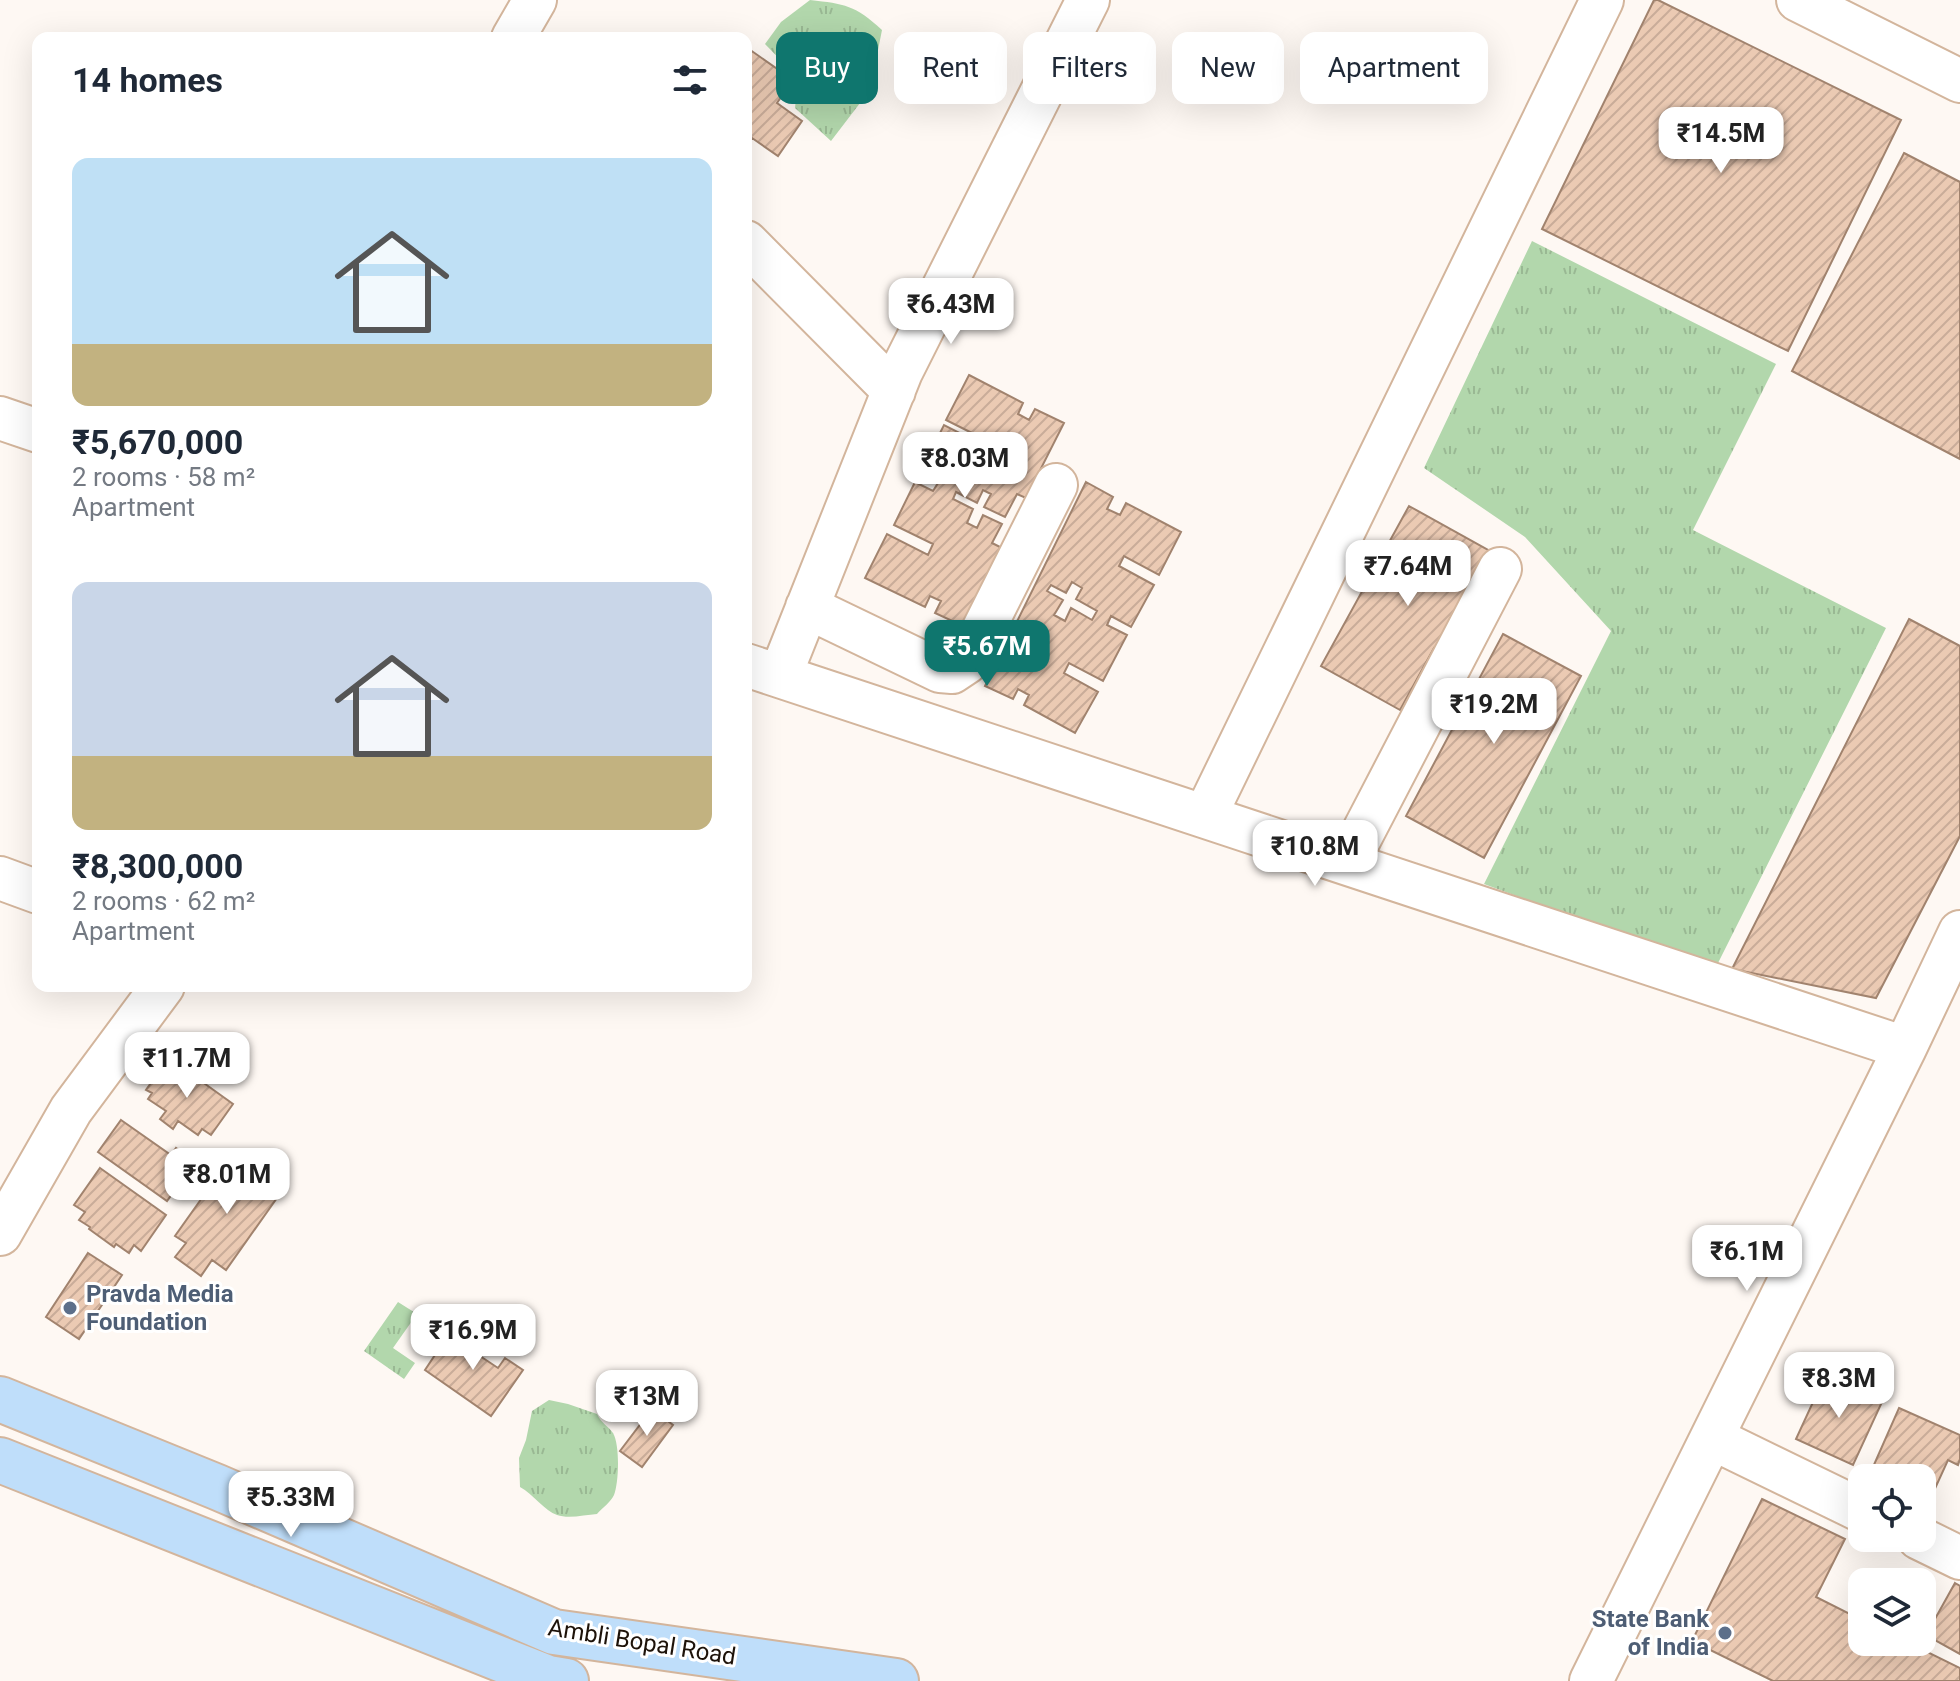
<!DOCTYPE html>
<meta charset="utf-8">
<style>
body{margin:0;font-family:Roboto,sans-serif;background:#f6f6f7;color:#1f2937;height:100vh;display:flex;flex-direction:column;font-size:30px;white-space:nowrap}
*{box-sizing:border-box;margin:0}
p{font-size:26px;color:#747a83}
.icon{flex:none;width:44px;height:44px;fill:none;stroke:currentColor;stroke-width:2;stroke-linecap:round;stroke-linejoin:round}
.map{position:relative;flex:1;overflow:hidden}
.details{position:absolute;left:32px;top:32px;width:720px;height:960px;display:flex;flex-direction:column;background:#fff;border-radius:16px;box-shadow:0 8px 32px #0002}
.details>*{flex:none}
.banner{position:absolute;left:776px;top:32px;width:760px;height:72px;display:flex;gap:16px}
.buttons{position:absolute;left:1848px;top:1464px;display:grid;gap:16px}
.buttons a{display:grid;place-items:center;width:88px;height:88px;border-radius:16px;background:#fff;box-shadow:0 8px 32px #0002;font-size:40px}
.price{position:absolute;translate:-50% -68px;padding:0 18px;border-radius:16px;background:#fff;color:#222;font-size:26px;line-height:52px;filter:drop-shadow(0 2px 4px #0008)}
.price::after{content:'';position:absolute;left:50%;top:48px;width:24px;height:18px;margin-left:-12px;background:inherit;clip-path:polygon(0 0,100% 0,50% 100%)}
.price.current{background:#0f766e;color:#fff}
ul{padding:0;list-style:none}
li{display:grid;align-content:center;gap:16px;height:424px;padding:0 40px}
li span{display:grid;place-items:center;height:248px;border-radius:16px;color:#555}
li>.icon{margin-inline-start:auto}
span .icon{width:144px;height:144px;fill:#fffc;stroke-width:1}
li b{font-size:34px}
h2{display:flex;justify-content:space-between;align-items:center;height:96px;padding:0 40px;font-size:34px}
.pill{padding:0 28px;border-radius:16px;background:#fff;box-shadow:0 8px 32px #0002;font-size:28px;line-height:72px}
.pill.current{background:#0f766e;color:#fff}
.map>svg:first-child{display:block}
.grass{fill:url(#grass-tufts)}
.building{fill:url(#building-hatch);stroke:#a1836e;stroke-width:2;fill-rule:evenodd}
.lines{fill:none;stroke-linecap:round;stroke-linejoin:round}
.street-casing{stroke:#d3b59c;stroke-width:46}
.secondary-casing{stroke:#d3b59c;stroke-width:48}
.street{stroke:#fff;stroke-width:42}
.secondary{stroke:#bfdefa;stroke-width:44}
.service-dot{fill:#5c6f8a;stroke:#fff;stroke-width:3}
.labels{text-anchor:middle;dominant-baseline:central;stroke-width:6;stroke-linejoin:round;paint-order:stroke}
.service-label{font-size:24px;font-weight:bold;fill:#4e5e75;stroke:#fff;text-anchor:start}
.street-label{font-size:24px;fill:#1d1209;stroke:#fff}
</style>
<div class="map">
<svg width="1960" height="1681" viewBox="0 0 1960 1681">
<defs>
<pattern id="grass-tufts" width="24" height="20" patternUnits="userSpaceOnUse" patternTransform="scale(2)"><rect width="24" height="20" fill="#b2d7ac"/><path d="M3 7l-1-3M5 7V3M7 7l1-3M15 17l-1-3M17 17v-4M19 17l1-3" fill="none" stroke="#99b893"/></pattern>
<pattern id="building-hatch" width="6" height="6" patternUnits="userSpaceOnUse" patternTransform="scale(2)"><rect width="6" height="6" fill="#ebcab3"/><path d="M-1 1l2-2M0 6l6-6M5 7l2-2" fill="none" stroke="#c9ac99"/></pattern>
</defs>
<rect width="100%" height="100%" fill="#fef8f3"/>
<path class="grass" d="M 810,0 C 845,4 855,5 882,30 L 870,90 L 831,141 L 795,108 L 798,78 L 765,44 L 781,22 Z
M 1532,241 L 1776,364 L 1693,530 L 1886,628 L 1715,969 L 1484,884 L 1611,631 L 1525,537 L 1424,468 Z
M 398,1302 L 417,1314 L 393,1348 L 415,1363 L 404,1379 L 364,1351 Z
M 549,1400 L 568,1404 L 597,1414 C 601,1423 608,1426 613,1433 C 620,1445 619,1482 614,1495 C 611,1502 602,1508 597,1514 C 585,1515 568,1519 557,1515 C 545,1511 533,1494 520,1487 L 519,1458 L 526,1440 L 532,1411 Z"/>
<path class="building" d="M 1654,0 L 1658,0 L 1901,120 L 1788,351 L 1542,229 Z
M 746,47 L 793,80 L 777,103 L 802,121 L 778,156 L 752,138 L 746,146 Z
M 1904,153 L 1960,182 L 1960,459 L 1792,371 Z
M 969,375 L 1023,403 L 1018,414 L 1029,420 L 1035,409 L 1064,423 L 1026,498 L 1017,494 L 1005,517 L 984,507 L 991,494 L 983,490 L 977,503 L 956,492 L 953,499 L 973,509 L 967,523 L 977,528 L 983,515 L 1002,524 L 992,543 L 1002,548 L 963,626 L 935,613 L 941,601 L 930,596 L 925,607 L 865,578 L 887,534 L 928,555 L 933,544 L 894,525 L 915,482 L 933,491 L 938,483 L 920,473 L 944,425 L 983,445 L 986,440 L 946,420 Z
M 1086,482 L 1113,497 L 1107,509 L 1120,515 L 1126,503 L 1181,532 L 1159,575 L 1124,556 L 1119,566 L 1154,585 L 1131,627 L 1111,616 L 1107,625 L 1127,635 L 1103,681 L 1069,663 L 1064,673 L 1098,692 L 1075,733 L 1024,705 L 1029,695 L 1018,689 L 1013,699 L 985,686 ZM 1072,582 L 1082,588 L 1076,599 L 1097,611 L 1092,620 L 1071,608 L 1065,621 L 1054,615 L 1063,600 L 1047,591 L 1051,585 L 1066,593 Z
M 1409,506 L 1497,555 L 1443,652 L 1434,648 L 1400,710 L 1321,666 Z
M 1909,619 L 1960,646 L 1960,836 L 1876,998 L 1732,969 Z
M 1503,634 L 1581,676 L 1484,858 L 1406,816 Z
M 169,1058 L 233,1104 L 211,1135 L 202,1129 L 198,1135 L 178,1121 L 173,1129 L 160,1119 L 166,1111 L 148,1099 L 152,1093 L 146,1090 Z
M 121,1120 L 171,1155 L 176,1148 L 195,1162 L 167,1201 L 98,1152 Z
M 234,1153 L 284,1188 L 226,1270 L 212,1260 L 201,1276 L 175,1257 L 186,1243 L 175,1236 Z
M 100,1168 L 166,1215 L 141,1251 L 134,1245 L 129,1253 L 116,1244 L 114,1247 L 89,1229 L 90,1227 L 79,1220 L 85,1212 L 74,1205 Z
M 88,1253 L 122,1275 L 79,1339 L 46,1317 Z
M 462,1328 L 484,1344 L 477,1354 L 498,1368 L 505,1358 L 523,1370 L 491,1416 L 425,1370 L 447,1337 L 453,1341 Z
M 1825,1376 L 1882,1402 L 1853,1465 L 1796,1439 Z
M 1899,1408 L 1960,1435 L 1960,1459 L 1958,1465 L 1948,1460 L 1933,1493 L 1922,1488 L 1922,1478 L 1899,1478 L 1873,1467 Z
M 652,1409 L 673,1425 L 642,1467 L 620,1451 Z
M 1762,1499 L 1845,1539 L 1816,1597 L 1862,1620 L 1862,1642 L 1907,1642 L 1960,1668 L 1960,1681 L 1773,1681 L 1692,1641 Z
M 1955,1583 L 1960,1586 L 1960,1654 L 1926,1635 Z"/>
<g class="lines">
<g class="street-casing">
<path id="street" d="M 1798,0 L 1960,81
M 513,38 L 535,0
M 746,242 L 894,391
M 0,418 L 38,431
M 807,607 L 940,671 L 952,672 L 967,662 L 1056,485
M 746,665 L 1905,1048
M 780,676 L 901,372 L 1088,0
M 1205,816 L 1602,0
M 1347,863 L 1500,569
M 0,878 L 38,892
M 0,1234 L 71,1110 L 163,986
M 1712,1438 L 1862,1511
M 1919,1538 L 1960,1558
M 1591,1681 L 1905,1048 L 1960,932"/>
</g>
<g class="secondary-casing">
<path id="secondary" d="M 0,1399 L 217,1487 L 554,1632 L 896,1681
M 0,1460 L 548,1678 L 566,1681"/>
</g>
<use href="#street" class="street"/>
<use href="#secondary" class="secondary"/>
</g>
<g class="service-dot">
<circle cx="70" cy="1308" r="8"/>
<circle cx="1725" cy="1633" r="8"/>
</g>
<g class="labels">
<g class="service-label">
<text x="86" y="1294">Pravda Media<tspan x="86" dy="28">Foundation</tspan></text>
<text x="1709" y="1619" text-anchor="end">State Bank<tspan x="1709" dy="28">of India</tspan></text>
</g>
<g class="street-label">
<text transform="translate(642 1642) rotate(9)">Ambli Bopal Road</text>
</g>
</g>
</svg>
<div class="buttons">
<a><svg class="icon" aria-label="locate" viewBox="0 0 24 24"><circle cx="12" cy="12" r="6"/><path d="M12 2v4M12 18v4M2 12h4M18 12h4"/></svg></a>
<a><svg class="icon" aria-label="layers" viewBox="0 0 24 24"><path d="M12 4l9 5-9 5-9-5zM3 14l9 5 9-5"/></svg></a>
</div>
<b class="price" style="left:1721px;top:175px">₹14.5M</b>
<b class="price" style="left:951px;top:346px">₹6.43M</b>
<b class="price" style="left:965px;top:500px">₹8.03M</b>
<b class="price" style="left:1408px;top:608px">₹7.64M</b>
<b class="price current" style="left:987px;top:688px">₹5.67M</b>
<b class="price" style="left:1494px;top:746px">₹19.2M</b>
<b class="price" style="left:1315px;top:888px">₹10.8M</b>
<b class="price" style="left:187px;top:1100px">₹11.7M</b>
<b class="price" style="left:227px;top:1216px">₹8.01M</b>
<b class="price" style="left:1747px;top:1293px">₹6.1M</b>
<b class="price" style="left:473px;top:1372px">₹16.9M</b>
<b class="price" style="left:1839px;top:1420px">₹8.3M</b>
<b class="price" style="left:647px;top:1438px">₹13M</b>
<b class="price" style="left:291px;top:1539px">₹5.33M</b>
<div class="banner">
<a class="pill current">Buy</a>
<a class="pill">Rent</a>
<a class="pill">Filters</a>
<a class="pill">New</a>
<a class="pill">Apartment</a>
</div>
<section class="details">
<h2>14 homes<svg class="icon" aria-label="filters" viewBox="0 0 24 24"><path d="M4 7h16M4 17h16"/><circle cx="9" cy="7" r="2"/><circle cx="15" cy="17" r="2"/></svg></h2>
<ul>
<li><span style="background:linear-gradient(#bfe0f5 75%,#c2b280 0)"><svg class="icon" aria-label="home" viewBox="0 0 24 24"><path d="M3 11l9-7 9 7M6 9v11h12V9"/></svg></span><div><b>₹5,670,000</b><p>2 rooms · 58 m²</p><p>Apartment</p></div></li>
<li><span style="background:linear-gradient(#c9d6e8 70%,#c2b280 0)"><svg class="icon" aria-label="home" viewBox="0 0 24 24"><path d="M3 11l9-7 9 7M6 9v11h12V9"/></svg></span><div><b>₹8,300,000</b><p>2 rooms · 62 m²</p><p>Apartment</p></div></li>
</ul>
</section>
</div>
